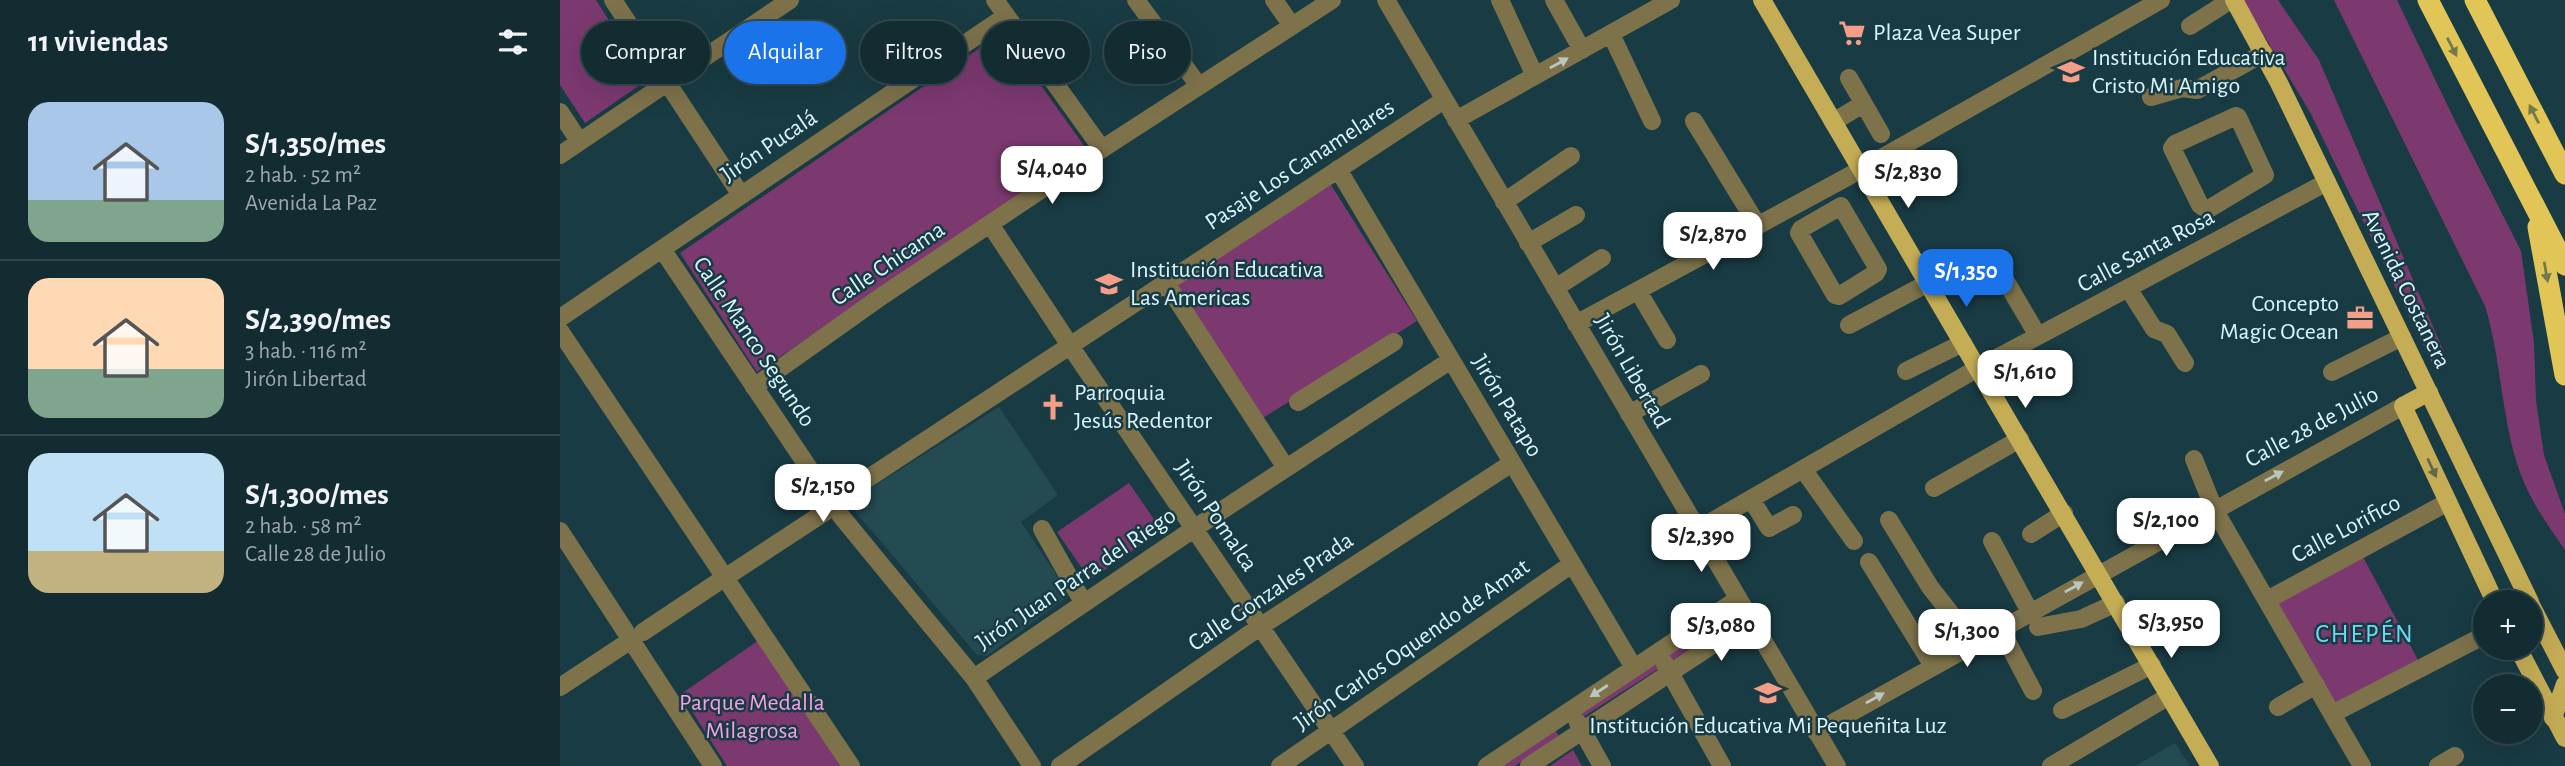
<!DOCTYPE html>
<html lang="es">
<meta charset="utf-8">
<style>
body{margin:0;font-family:"Alegreya Sans",sans-serif;background:#1c343a;color:#f1f3f6;height:100vh;display:flex;flex-direction:column;font-size:26px;white-space:nowrap}
*{box-sizing:border-box;margin:0}
p{font-size:23px;color:#9da7ac}
.icon{flex:none;width:38px;height:38px;fill:none;stroke:currentColor;stroke-width:2;stroke-linecap:round;stroke-linejoin:round}
.map{position:relative;flex:1;overflow:hidden}
.panel{display:flex;flex-direction:column;background:#132c32;width:560px}
.panel>*{flex:none}
.guide{position:absolute;left:21px;top:21px;width:665px;height:63px;display:flex;gap:14px}
.tools{position:absolute;left:1913px;top:590px;display:grid;gap:14px}
.tools a{display:grid;place-items:center;width:70px;height:70px;border-radius:50%;background:#132c32;box-shadow:0 7px 28px #0002,0 0 0 2px #32484d;font-size:35px}
.price{position:absolute;translate:-50% -60px;padding:0 16px;border-radius:14px;background:#fff;color:#222;font-size:23px;line-height:46px;filter:drop-shadow(0 2px 4px #0008)}
.price::after{content:'';position:absolute;left:50%;top:42px;width:21px;height:16px;margin-left:-10px;background:inherit;clip-path:polygon(0 0,100% 0,50% 100%)}
.price.current{background:#1a73e8;color:#fff}
ul{padding:0;list-style:none}
li{display:flex;align-items:center;gap:21px;height:175px;padding:0 28px}
li+li{border-top:2px solid #32484d}
li span{display:grid;place-items:center;flex:none;width:196px;height:140px;border-radius:21px;color:#555}
li>.icon{margin-inline-start:auto}
span .icon{width:84px;height:84px;fill:#fffc;stroke-width:1}
li b{font-size:30px}
h2{display:flex;justify-content:space-between;align-items:center;height:84px;padding:0 28px;font-size:30px}
.tag{padding:0 24px;border-radius:32px;background:#132c32;box-shadow:0 7px 28px #0002,0 0 0 2px #32484d;font-size:24px;line-height:63px}
.tag.current{background:#1a73e8;color:#fff}
main{display:flex;flex:1;min-height:0}
.map>svg:first-child{display:block}
.built{fill:#244a52}
.green{fill:#7c3970}
.lines{fill:none;stroke-linecap:round;stroke-linejoin:round}
.minor{stroke:#7d724a;stroke-width:18}
.major{stroke:#c5ad55;stroke-width:18}
.highway{stroke:#e1c557;stroke-width:21}
.oneway{fill:#73794c}
.oneway2{fill:#b9c7be}
.oneway3{fill:#5e694a}
.labels{text-anchor:middle;dominant-baseline:central;stroke-width:5;stroke-linejoin:round;paint-order:stroke}
.poi-label{font-size:24px;fill:#d9f5fd;stroke:#193b43;text-anchor:start}
.street-label{font-size:24px;fill:#d9f5fd;stroke:#193b43}
.park-label{font-size:24px;fill:#f5a0e3;stroke:#193b43}
.neighbourhood-label{font-size:26px;letter-spacing:2px;fill:#6dd9f1;stroke:#193b43}
</style>
<main>
<section class="panel">
<h2>11 viviendas<svg class="icon" aria-label="filters" viewBox="0 0 24 24"><path d="M4 7h16M4 17h16"/><circle cx="9" cy="7" r="2"/><circle cx="15" cy="17" r="2"/></svg></h2>
<ul>
<li><span style="background:linear-gradient(#a9c7e8 70%,#7fa58c 0)"><svg class="icon" aria-label="home" viewBox="0 0 24 24"><path d="M3 11l9-7 9 7M6 9v11h12V9"/></svg></span><div><b>S/1,350/mes</b><p>2 hab. · 52 m²</p><p>Avenida La Paz</p></div></li>
<li><span style="background:linear-gradient(#ffd9b3 65%,#7fa58c 0)"><svg class="icon" aria-label="home" viewBox="0 0 24 24"><path d="M3 11l9-7 9 7M6 9v11h12V9"/></svg></span><div><b>S/2,390/mes</b><p>3 hab. · 116 m²</p><p>Jirón Libertad</p></div></li>
<li><span style="background:linear-gradient(#bfe0f5 70%,#c2b280 0)"><svg class="icon" aria-label="home" viewBox="0 0 24 24"><path d="M3 11l9-7 9 7M6 9v11h12V9"/></svg></span><div><b>S/1,300/mes</b><p>2 hab. · 58 m²</p><p>Calle 28 de Julio</p></div></li>
</ul>
</section>
<div class="map">
<svg width="2005" height="766" viewBox="0 0 2005 766">
<rect width="100%" height="100%" fill="#193b43"/>
<path class="built" d="M 439,407 L 498,495 L 461,522 L 510,595 L 427,656 L 417,655 L 294,510 L 298,496 Z
M 1615,743 L 1630,766 L 1575,766 Z"/>
<path class="green" d="M 0,0 L 36,0 L 87,80 L 25,123 L 0,85 Z
M 1683,0 L 1718,0 L 1759,60 L 1884,352 L 1873,365 L 1751,114 Z
M 1774,0 L 1837,0 L 1895,121 L 1957,243 L 1961,251 L 1974,343 L 1976,401 L 1984,455 L 2005,514 L 2005,550 C 1989,527 1971,502 1961,475 C 1941,421 1942,361 1925,306 Z
M 443,32 L 527,150 L 197,372 L 120,253 Z
M 771,185 L 857,321 L 703,418 L 616,282 Z
M 569,483 L 602,531 L 530,580 L 497,532 Z
M 1803,557 L 1858,660 L 1774,707 L 1712,603 Z
M 1167,614 L 1170,623 L 1020,719 L 1017,712 Z
M 199,640 L 280,766 L 167,766 L 121,694 Z
M 993,727 L 999,736 L 955,766 L 934,766 Z
M 1013,750 L 1022,766 L 990,766 Z"/>
<g class="lines">
<path class="minor" d="M 53,0 L 181,195
M 435,0 L 542,149
M 576,0 L 639,86
M 714,0 L 732,26
M 826,0 L 1277,766
M 940,0 L 975,76
M 994,0 L 1022,50
M 1630,26 L 1671,0
M 1051,34 L 1092,121
M 1289,78 L 1321,134
M 1591,97 L 1622,88 L 1637,90 L 1704,53
M 0,112 L 19,141
M 1676,116 L 1678,117 L 1705,175 L 1647,210 L 1640,205 L 1612,148 L 1615,144 Z
M 896,120 L 1111,0
M 1134,121 L 1198,226
M 1273,122 L 1303,104
M 0,155 L 230,0
M 778,169 L 1074,668
M 944,202 L 1011,156
M 1281,206 L 1318,269 L 1316,273 L 1279,296 L 1275,295 L 1239,233 L 1241,229 Z
M 430,224 L 517,356 L 795,766
M 968,243 L 1016,215
M 102,249 L 281,516 L 414,678 L 472,766
M 1444,278 L 1478,336
M 606,283 L 726,468
M 995,288 L 1042,258
M 1568,288 L 1594,329 L 1607,334 L 1625,363
M 1078,291 L 1107,340
M 0,318 L 446,16
M 1016,324 L 1302,169 L 1601,0
M 1289,325 L 1368,283
M 0,331 L 291,766
M 1346,371 L 1403,343
M 1772,372 L 1842,337
M 194,387 L 322,296 L 542,149 L 772,0
M 738,402 L 834,342
M 1069,414 L 1141,374
M 1634,459 L 1654,509 L 1802,766
M 1243,469 L 1294,541
M 1374,488 L 1460,439
M 1191,499 L 1209,528 L 1233,515
M 272,502 L 884,100
M 1329,520 L 1370,587 L 1414,643
M 482,529 L 523,602
M 1137,530 L 1418,368 L 1767,182
M 0,531 L 153,766
M 1471,534 L 1504,513
M 1432,541 L 1470,612
M 1309,562 L 1373,666
M 172,573 L 265,512
M 1707,600 L 1888,502
M 1478,627 L 1521,619 L 1556,603
M 1440,628 L 1473,691
M 83,632 L 158,582
M 1105,664 L 1162,766
M 414,678 L 635,528 L 891,360
M 0,687 L 65,644
M 1718,707 L 1756,685
M 1502,710 L 1592,665
M 1772,714 L 1925,635
M 1018,723 L 1042,766
M 1256,732 L 1843,406
M 500,766 L 701,626 L 952,463
M 720,766 L 1012,564
M 927,766 L 1178,599
M 969,766 L 1190,620
M 1491,766 L 1609,696
M 1878,766 L 1895,756"/>
<path class="major" d="M 1202,0 L 1650,766
M 1674,0 L 1719,83 L 1970,602
M 1869,392 L 1843,406 L 1935,602
M 1970,603 L 2005,671
M 1958,648 L 2005,738
M 1993,718 L 2005,684"/>
<path class="highway" d="M 1868,0 L 2005,265
M 1915,0 L 2005,174
M 1978,227 L 2005,375"/>
</g>
<defs><path id="oneway-solid" d="M-6-.8H1V-3.2L6.5 0L1 3.2V.8H-6Z" transform="scale(1.75)"/></defs>
<g class="oneway">
<use href="#oneway-solid" transform="translate(1892 47) rotate(63)"/>
<use href="#oneway-solid" transform="translate(1974 114) rotate(-117)"/>
<use href="#oneway-solid" transform="translate(1986 272) rotate(80)"/>
</g>
<g class="oneway2">
<use href="#oneway-solid" transform="translate(999 63) rotate(-29)"/>
<use href="#oneway-solid" transform="translate(1714 476) rotate(-28)"/>
<use href="#oneway-solid" transform="translate(1514 587) rotate(-29)"/>
<use href="#oneway-solid" transform="translate(1039 691) rotate(147)"/>
<use href="#oneway-solid" transform="translate(1315 698) rotate(-29)"/>
</g>
<use class="oneway3" href="#oneway-solid" transform="translate(1872 468) rotate(65)"/>
<defs>
<g id="supermarket-bare" transform="scale(2.1)"><path d="M-6-5.5h2.5l.6 2H6L4.5 2H-2.5L-4.4-4H-6ZM-1.5 3.2a1.3 1.3 0 1 0 .1 0ZM3 3.2a1.3 1.3 0 1 0 .1 0Z" fill="#f49e88" stroke="#193b43" stroke-width="2.5" paint-order="stroke"/></g>
<g id="school-bare" transform="scale(2.1)"><path d="M0-5L7-2L0 1L-7-2ZM-4 1L0 2.5L4 1V4Q0 6-4 4Z" fill="#f49e88" stroke="#193b43" stroke-width="2.5" paint-order="stroke"/></g>
<g id="office-bare" transform="scale(2.1)"><path d="M-6-3h4V-5.5h4V-3h4V5H-6ZM-1-4.5V-3h2v-1.5ZM-6 0V1H6V0Z" fill="#f49e88" stroke="#193b43" stroke-width="2.5" paint-order="stroke"/></g>
<g id="church-bare" transform="scale(2.1)"><path d="M-1.2-6h2.4v3.5h3.3v2.4h-3.3V6h-2.4V-.1h-3.3v-2.4h3.3Z" fill="#f49e88" stroke="#193b43" stroke-width="2.5" paint-order="stroke"/></g>
</defs>
<g fill-rule="evenodd">
<use href="#supermarket-bare" x="1292" y="33"/>
<use href="#school-bare" x="1511" y="72"/>
<use href="#school-bare" x="549" y="284"/>
<use href="#office-bare" x="1800" y="318"/>
<use href="#church-bare" x="493" y="407"/>
<use href="#school-bare" x="1208" y="693"/>
</g>
<g class="labels">
<g class="poi-label">
<text x="1313" y="33">Plaza Vea Super</text>
<text x="1532" y="58">Institución Educativa<tspan x="1532" dy="28">Cristo Mi Amigo</tspan></text>
<text x="570" y="270">Institución Educativa<tspan x="570" dy="28">Las Americas</tspan></text>
<text x="1779" y="304" text-anchor="end">Concepto<tspan x="1779" dy="28">Magic Ocean</tspan></text>
<text x="514" y="393">Parroquia<tspan x="514" dy="28">Jesús Redentor</tspan></text>
<text x="1208" y="726" text-anchor="middle">Institución Educativa Mi Pequeñita Luz</text>
</g>
<g class="street-label">
<text transform="translate(209 146) rotate(-34)">Jirón Pucalá</text>
<text transform="translate(740 165) rotate(-33)">Pasaje Los Canamelares</text>
<text transform="translate(1586 251) rotate(-28)">Calle Santa Rosa</text>
<text transform="translate(328 264) rotate(-34)">Calle Chicama</text>
<text transform="translate(1846 289) rotate(64)">Avenida Costanera</text>
<text transform="translate(194 342) rotate(56)">Calle Manco Segundo</text>
<text transform="translate(1072 371) rotate(60)">Jirón Libertad</text>
<text transform="translate(947 406) rotate(59)">Jirón Patapo</text>
<text transform="translate(1752 427) rotate(-28)">Calle 28 de Julio</text>
<text transform="translate(656 516) rotate(56)">Jirón Pomalca</text>
<text transform="translate(1786 529) rotate(-28)">Calle Lorifico</text>
<text transform="translate(516 579) rotate(-34)">Jirón Juan Parra del Riego</text>
<text transform="translate(711 592) rotate(-34)">Calle Gonzales Prada</text>
<text transform="translate(852 645) rotate(-35)">Jirón Carlos Oquendo de Amat</text>
</g>
<g class="park-label">
<text x="192" y="703">Parque Medalla<tspan x="192" dy="28">Milagrosa</tspan></text>
</g>
<g class="neighbourhood-label">
<text x="1805" y="634">CHEPÉN</text>
</g>
</g>
</svg>
<div class="tools">
<a>+</a>
<a>−</a>
</div>
<b class="price" style="left:492px;top:206px">S/4,040</b>
<b class="price" style="left:1348px;top:210px">S/2,830</b>
<b class="price" style="left:1153px;top:272px">S/2,870</b>
<b class="price current" style="left:1406px;top:309px">S/1,350</b>
<b class="price" style="left:1465px;top:410px">S/1,610</b>
<b class="price" style="left:263px;top:524px">S/2,150</b>
<b class="price" style="left:1606px;top:558px">S/2,100</b>
<b class="price" style="left:1141px;top:574px">S/2,390</b>
<b class="price" style="left:1611px;top:660px">S/3,950</b>
<b class="price" style="left:1161px;top:663px">S/3,080</b>
<b class="price" style="left:1407px;top:669px">S/1,300</b>
<div class="guide">
<a class="tag">Comprar</a>
<a class="tag current">Alquilar</a>
<a class="tag">Filtros</a>
<a class="tag">Nuevo</a>
<a class="tag">Piso</a>
</div>
</div>
</main>
